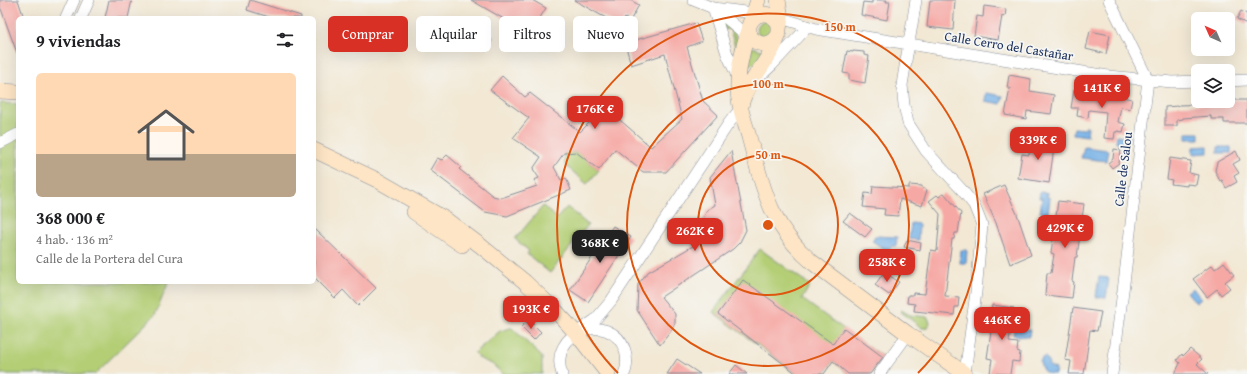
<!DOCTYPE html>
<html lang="es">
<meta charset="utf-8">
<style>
body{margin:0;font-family:"Gentium Book Plus",serif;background:#f2f2f2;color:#202124;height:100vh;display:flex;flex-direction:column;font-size:15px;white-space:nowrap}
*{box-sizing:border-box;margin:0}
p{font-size:13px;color:#757577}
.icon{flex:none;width:22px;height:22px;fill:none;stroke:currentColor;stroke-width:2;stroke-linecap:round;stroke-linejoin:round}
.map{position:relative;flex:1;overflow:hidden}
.drawer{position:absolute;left:16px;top:16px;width:300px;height:268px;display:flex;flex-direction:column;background:#fff;border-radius:6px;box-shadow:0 4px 16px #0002}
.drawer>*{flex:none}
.guide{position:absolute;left:328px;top:16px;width:380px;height:36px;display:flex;gap:8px}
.needle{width:26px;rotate:315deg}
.tools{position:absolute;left:1191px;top:12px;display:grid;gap:8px}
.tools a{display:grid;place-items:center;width:44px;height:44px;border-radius:6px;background:#fff;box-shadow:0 4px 16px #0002;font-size:20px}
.price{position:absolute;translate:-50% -34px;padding:0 9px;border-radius:8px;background:#d93025;color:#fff;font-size:13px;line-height:26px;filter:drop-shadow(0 1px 2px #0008)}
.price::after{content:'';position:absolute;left:50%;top:24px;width:12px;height:9px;margin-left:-6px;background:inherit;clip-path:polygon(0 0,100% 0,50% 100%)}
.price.current{background:#222;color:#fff}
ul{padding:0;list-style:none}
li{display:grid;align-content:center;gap:8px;height:212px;padding:0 20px}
li span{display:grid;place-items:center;height:124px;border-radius:6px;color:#555}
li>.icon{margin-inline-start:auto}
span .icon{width:72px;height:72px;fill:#fffc;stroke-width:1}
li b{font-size:17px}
h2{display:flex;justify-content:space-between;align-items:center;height:48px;padding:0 20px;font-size:17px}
.tag{padding:0 14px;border-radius:6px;background:#fff;box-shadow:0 4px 16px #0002;font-size:14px;line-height:36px}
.tag.current{background:#d93025;color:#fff}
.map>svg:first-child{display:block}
.green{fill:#b3ce74;stroke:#677e69}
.water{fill:#74b0e6;stroke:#4870a2}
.building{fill:#f6a8a4}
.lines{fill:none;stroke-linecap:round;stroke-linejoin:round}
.street-casing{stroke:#868c99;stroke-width:12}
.secondary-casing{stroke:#868c99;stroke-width:16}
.street{stroke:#fff;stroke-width:11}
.secondary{stroke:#fde5c5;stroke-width:15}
.ring{fill:none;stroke:#de5710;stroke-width:2}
.labels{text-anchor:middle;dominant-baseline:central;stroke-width:3.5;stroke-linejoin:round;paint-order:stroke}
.street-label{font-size:13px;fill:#1b2f5e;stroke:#f6f6f2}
.centre{fill:#de5710;stroke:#f6f6f2;stroke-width:2}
.ring-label{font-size:12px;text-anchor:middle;font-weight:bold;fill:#de5710;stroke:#f6f6f2;stroke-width:3.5;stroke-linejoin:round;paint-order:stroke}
</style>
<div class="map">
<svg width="1247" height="374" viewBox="0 0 1247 374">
<rect width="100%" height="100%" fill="#f6f6f2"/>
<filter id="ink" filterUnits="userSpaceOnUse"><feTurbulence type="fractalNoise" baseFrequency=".025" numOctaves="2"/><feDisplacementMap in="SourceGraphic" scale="8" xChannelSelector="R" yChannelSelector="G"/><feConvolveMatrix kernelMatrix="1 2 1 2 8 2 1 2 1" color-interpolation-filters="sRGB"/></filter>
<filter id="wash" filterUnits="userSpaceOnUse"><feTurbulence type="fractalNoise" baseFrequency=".012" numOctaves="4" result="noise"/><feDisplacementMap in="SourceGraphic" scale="16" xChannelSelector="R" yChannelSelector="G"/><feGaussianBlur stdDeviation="0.9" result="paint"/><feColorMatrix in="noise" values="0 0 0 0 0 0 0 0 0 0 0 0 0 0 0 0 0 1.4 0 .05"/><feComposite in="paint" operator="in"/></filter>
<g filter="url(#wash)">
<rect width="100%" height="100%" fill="#f2e8d4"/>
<path class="green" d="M 722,20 C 741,36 738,38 737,61 L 731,54 L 737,54 L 730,29 L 723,29 Z
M 766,21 L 771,24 L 773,32 L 765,38 L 757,33 L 756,28 L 761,22 Z
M 752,47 L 764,51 L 755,64 L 748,65 Z
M 0,103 L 18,104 L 18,282 L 170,282 L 167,286 L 155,315 L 95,374 L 0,374 Z
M 577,152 L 599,170 L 587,184 L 565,165 L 564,153 Z
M 543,206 L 557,218 L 567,207 L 588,225 L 550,273 L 527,254 L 529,251 L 515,239 Z
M 760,249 L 810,285 L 802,299 L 883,357 L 870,374 L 848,374 L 833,361 L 824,374 L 797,374 L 713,312 Z
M 901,310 L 910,315 L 927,317 L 929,320 L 930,323 L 926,328 L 922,328 L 900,311 Z
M 510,328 L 512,328 L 542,357 L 542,374 L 503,374 L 492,364 L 482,360 L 474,353 L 500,331 Z"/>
<path class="water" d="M 471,23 L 493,36 L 487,47 L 465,35 Z
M 986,93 L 1003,96 L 1001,104 L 985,101 Z
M 1086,126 L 1088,127 L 1087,136 L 1073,134 L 1074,128 L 1085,129 Z
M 1186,133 L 1199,133 L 1199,139 L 1186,139 Z
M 1127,134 L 1130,134 L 1128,143 L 1116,142 L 1117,135 L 1126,137 Z
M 1208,146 L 1208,153 L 1193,154 L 1193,147 Z
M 1084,147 L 1108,150 L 1106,161 L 1081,158 Z
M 1218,147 L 1231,147 L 1231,153 L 1218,153 Z
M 1040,192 L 1048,193 L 1047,197 L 1050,198 L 1048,213 L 1040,212 L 1042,198 L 1039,198 Z
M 911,223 L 919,224 L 918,240 L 909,239 Z
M 875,236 L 897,237 L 896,246 L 892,246 L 888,251 L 872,241 Z
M 961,250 L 967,250 L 966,263 L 960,263 Z
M 1099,277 L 1109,278 L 1106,298 L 1096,297 Z
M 1193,288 L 1201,299 L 1196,303 L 1187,292 Z
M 1014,329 L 1030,330 L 1029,337 L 1013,335 Z
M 1045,357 L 1048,360 L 1049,366 L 1056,369 L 1055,374 C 1045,374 1042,372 1040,362 L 1042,358 Z"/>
<g id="blocks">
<path class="building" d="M 0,0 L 18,0 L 24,18 L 18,18 L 18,53 L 17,53 L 1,9 L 0,8 Z
M 109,0 L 132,0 L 128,18 L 105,18 Z
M 250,0 L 301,16 L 301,18 L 272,18 L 247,10 Z
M 471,0 L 532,0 L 546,8 L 530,34 Z
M 574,0 L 630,0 L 639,5 L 630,21 L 625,18 L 620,26 Z
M 872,0 L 887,0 L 886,2 L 890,2 L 887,20 L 861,15 L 863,2 L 872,3 Z
M 930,0 L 955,0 L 953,30 L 927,27 Z
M 984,6 L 1006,9 L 1005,17 L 1002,16 L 998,40 L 974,36 L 977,16 L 983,17 Z
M 1241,11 L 1247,14 L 1247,24 L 1237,19 Z
M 696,23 L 702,41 L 687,47 L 703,101 L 718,115 L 666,172 L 643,172 L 615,149 L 599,170 L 576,152 L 564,153 L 554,167 L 561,180 L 566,178 L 571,190 L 507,216 L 485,212 L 430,170 L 437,158 L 442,160 L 447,155 L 461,167 L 459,169 L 493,196 L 501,198 L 537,186 L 534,180 L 539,178 L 533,169 L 541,157 L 513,138 L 529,118 L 490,90 L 502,76 L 525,97 L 530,93 L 580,132 L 605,107 L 651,147 L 682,119 L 665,54 L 631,65 L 625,43 Z
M 1090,31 L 1110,35 L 1106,54 L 1086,49 Z
M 847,51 L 853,52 L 853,51 L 864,52 L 864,55 L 869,56 L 865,83 L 849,80 L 849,74 L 843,73 Z
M 1009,75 L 1031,79 L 1030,91 L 1054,95 L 1051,114 L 1027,111 L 1026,119 L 1005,115 L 1010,88 L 1007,88 Z
M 1074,90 L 1108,95 L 1108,94 L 1132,99 L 1130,109 L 1121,107 L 1118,122 L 1125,124 L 1123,132 L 1117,131 L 1117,132 L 1115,132 L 1114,139 L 1104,138 L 1106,112 L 1089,110 L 1088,118 L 1077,116 L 1078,108 L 1071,108 Z
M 1228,100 L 1247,100 L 1247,123 L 1224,123 L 1224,119 L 1211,119 L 1211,116 L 1183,118 L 1183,119 L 1177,120 L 1177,126 L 1165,126 L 1165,107 L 1178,106 L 1179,105 L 1211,104 L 1211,101 Z
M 1031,137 L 1055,141 L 1049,183 L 1018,178 L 1022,154 L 1029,155 Z
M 1114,149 L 1121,150 L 1119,163 L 1112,168 L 1108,163 L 1113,159 Z
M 731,151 L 746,230 L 740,242 L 733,249 L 661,297 L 675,314 L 675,323 L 671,331 L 660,345 L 637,310 L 638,284 L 648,272 L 705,239 L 701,230 L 702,221 L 707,210 L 715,205 L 710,177 Z
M 1236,151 L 1240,160 L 1233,164 L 1239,173 L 1234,176 L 1237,182 L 1226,188 L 1222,180 L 1220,181 L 1215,171 L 1217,162 Z
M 1170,158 L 1191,161 L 1189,173 L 1198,175 L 1196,185 L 1187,184 L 1187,186 L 1171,184 L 1172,180 L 1167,179 Z
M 909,185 L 922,186 L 922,188 L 927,190 L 922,206 L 900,199 L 898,216 L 884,215 L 885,209 L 863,207 L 865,193 L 872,194 L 873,186 L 909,188 Z
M 1004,185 L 1017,214 L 1031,255 L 1010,264 L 996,223 L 983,194 Z
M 944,193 L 961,213 L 958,233 L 955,233 L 954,239 L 952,239 L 945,296 L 959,297 L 958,307 L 955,307 L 954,315 L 914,311 L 915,304 L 907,303 L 908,295 L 913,295 L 913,293 L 925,294 L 931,250 L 937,251 L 940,214 L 929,201 L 937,195 L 939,197 Z
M 1058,201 L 1084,204 L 1077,257 L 1075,257 L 1072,281 L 1074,282 L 1072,298 L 1045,295 L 1047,273 L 1051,273 L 1054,254 L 1051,253 Z
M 850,213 L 872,229 L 865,237 L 843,221 Z
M 613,226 L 631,237 L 588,302 L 570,290 Z
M 314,228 L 376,288 L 358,306 L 343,290 L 335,298 L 314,277 Z
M 907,240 L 921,243 L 920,250 L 904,247 Z
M 1224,262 L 1234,275 L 1225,282 L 1230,288 L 1221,295 L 1217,289 L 1207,297 L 1193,279 L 1212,265 L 1215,269 Z
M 884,272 L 899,282 L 889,295 L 875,285 Z
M 743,280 L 833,344 L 844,328 L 883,357 L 870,374 L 848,374 L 833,361 L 824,374 L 797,374 L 718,314 Z
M 992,305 L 1014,308 L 1009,342 L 1018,343 L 1017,351 L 1020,352 L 1019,362 L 1012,361 L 1010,374 L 990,373 L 992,359 L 987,358 L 991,331 L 989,330 Z
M 1073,308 L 1101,312 L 1097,331 L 1090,330 L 1084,374 L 1069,374 L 1071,361 L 1065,360 Z
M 529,320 L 541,332 L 534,340 L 521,327 Z
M 1190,349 L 1202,359 L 1197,364 L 1208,374 L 1175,374 L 1180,363 L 1177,360 L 1182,354 L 1183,356 Z
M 677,359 L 700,374 L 667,374 Z
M 736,365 L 747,374 L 729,374 Z"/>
</g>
</g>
<g filter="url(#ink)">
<use href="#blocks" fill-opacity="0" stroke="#868c99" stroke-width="1"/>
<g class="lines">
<g class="street-casing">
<path id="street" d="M 693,0 L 713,8 L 761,14
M 916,0 L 902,85 L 904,105 L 908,123 L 926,151 L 962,190 L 974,205 L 982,225 L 976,292 L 965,373
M 1109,0 L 1148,80 L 1124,283 L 1112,374
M 713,8 L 727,54 L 738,78
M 714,8 L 751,39
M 775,16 L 816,29 L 1108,76 L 1172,82 L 1198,81
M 66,18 L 74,0
M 81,18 L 89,0
M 759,77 L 772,65 L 803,32
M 1228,81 L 1247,80
M 0,143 L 18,134
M 576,333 L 595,320 L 611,301 L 729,123 L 741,108
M 562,374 C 547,332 610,309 625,350 C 627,358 628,366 624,374
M 879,374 L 908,334"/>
</g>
<g class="secondary-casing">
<path id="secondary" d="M 778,0 L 781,18 L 779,29
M 751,21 L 758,0
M 749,30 C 743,46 737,73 738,90 C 738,106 745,122 749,137 C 763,188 770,226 812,262 L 908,334 L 965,374
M 0,91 L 18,92
M 741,107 C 743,84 781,49 779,28 C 778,14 760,9 752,20 C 740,36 763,54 777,37
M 314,150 L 377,180 L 445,219 L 481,246 L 525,282 L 554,309 L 576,333 L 608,374
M 414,212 L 462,245"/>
</g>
<use href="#street" class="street"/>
<use href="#secondary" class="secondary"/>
</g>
</g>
<g class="ring">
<circle cx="768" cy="225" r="70"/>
<circle cx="768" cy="225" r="141"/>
<path d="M618 373A211 211 0 1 1 918 373"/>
</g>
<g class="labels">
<g class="street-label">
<text transform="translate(1009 46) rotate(9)">Calle Cerro del Castañar</text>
<text transform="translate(1123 169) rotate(-83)">Calle de Salou</text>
</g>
</g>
<circle cx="768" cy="225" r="6" class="centre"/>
<g class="ring-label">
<text x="840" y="31">150 m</text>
<text x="768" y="88">100 m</text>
<text x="768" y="159">50 m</text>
</g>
</svg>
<div class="tools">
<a><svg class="needle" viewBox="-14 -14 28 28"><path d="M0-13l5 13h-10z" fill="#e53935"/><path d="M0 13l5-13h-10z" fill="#757577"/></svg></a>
<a><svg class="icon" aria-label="layers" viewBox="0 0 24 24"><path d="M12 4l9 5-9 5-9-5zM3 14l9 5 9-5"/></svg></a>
</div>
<b class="price" style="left:1102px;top:109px">141K €</b>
<b class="price" style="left:595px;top:130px">176K €</b>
<b class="price" style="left:1038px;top:161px">339K €</b>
<b class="price" style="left:1065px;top:249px">429K €</b>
<b class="price" style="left:695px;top:252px">262K €</b>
<b class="price current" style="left:600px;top:264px">368K €</b>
<b class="price" style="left:887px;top:283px">258K €</b>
<b class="price" style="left:531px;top:330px">193K €</b>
<b class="price" style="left:1002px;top:341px">446K €</b>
<div class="guide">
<a class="tag current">Comprar</a>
<a class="tag">Alquilar</a>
<a class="tag">Filtros</a>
<a class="tag">Nuevo</a>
</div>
<section class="drawer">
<h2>9 viviendas<svg class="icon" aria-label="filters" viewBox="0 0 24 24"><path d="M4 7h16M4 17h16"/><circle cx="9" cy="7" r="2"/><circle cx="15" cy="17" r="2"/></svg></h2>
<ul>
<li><span style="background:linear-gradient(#ffd9b3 65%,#b9a48a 0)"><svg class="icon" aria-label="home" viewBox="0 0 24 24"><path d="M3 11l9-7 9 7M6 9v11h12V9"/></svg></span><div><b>368 000 €</b><p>4 hab. · 136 m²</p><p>Calle de la Portera del Cura</p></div></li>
</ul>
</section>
</div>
